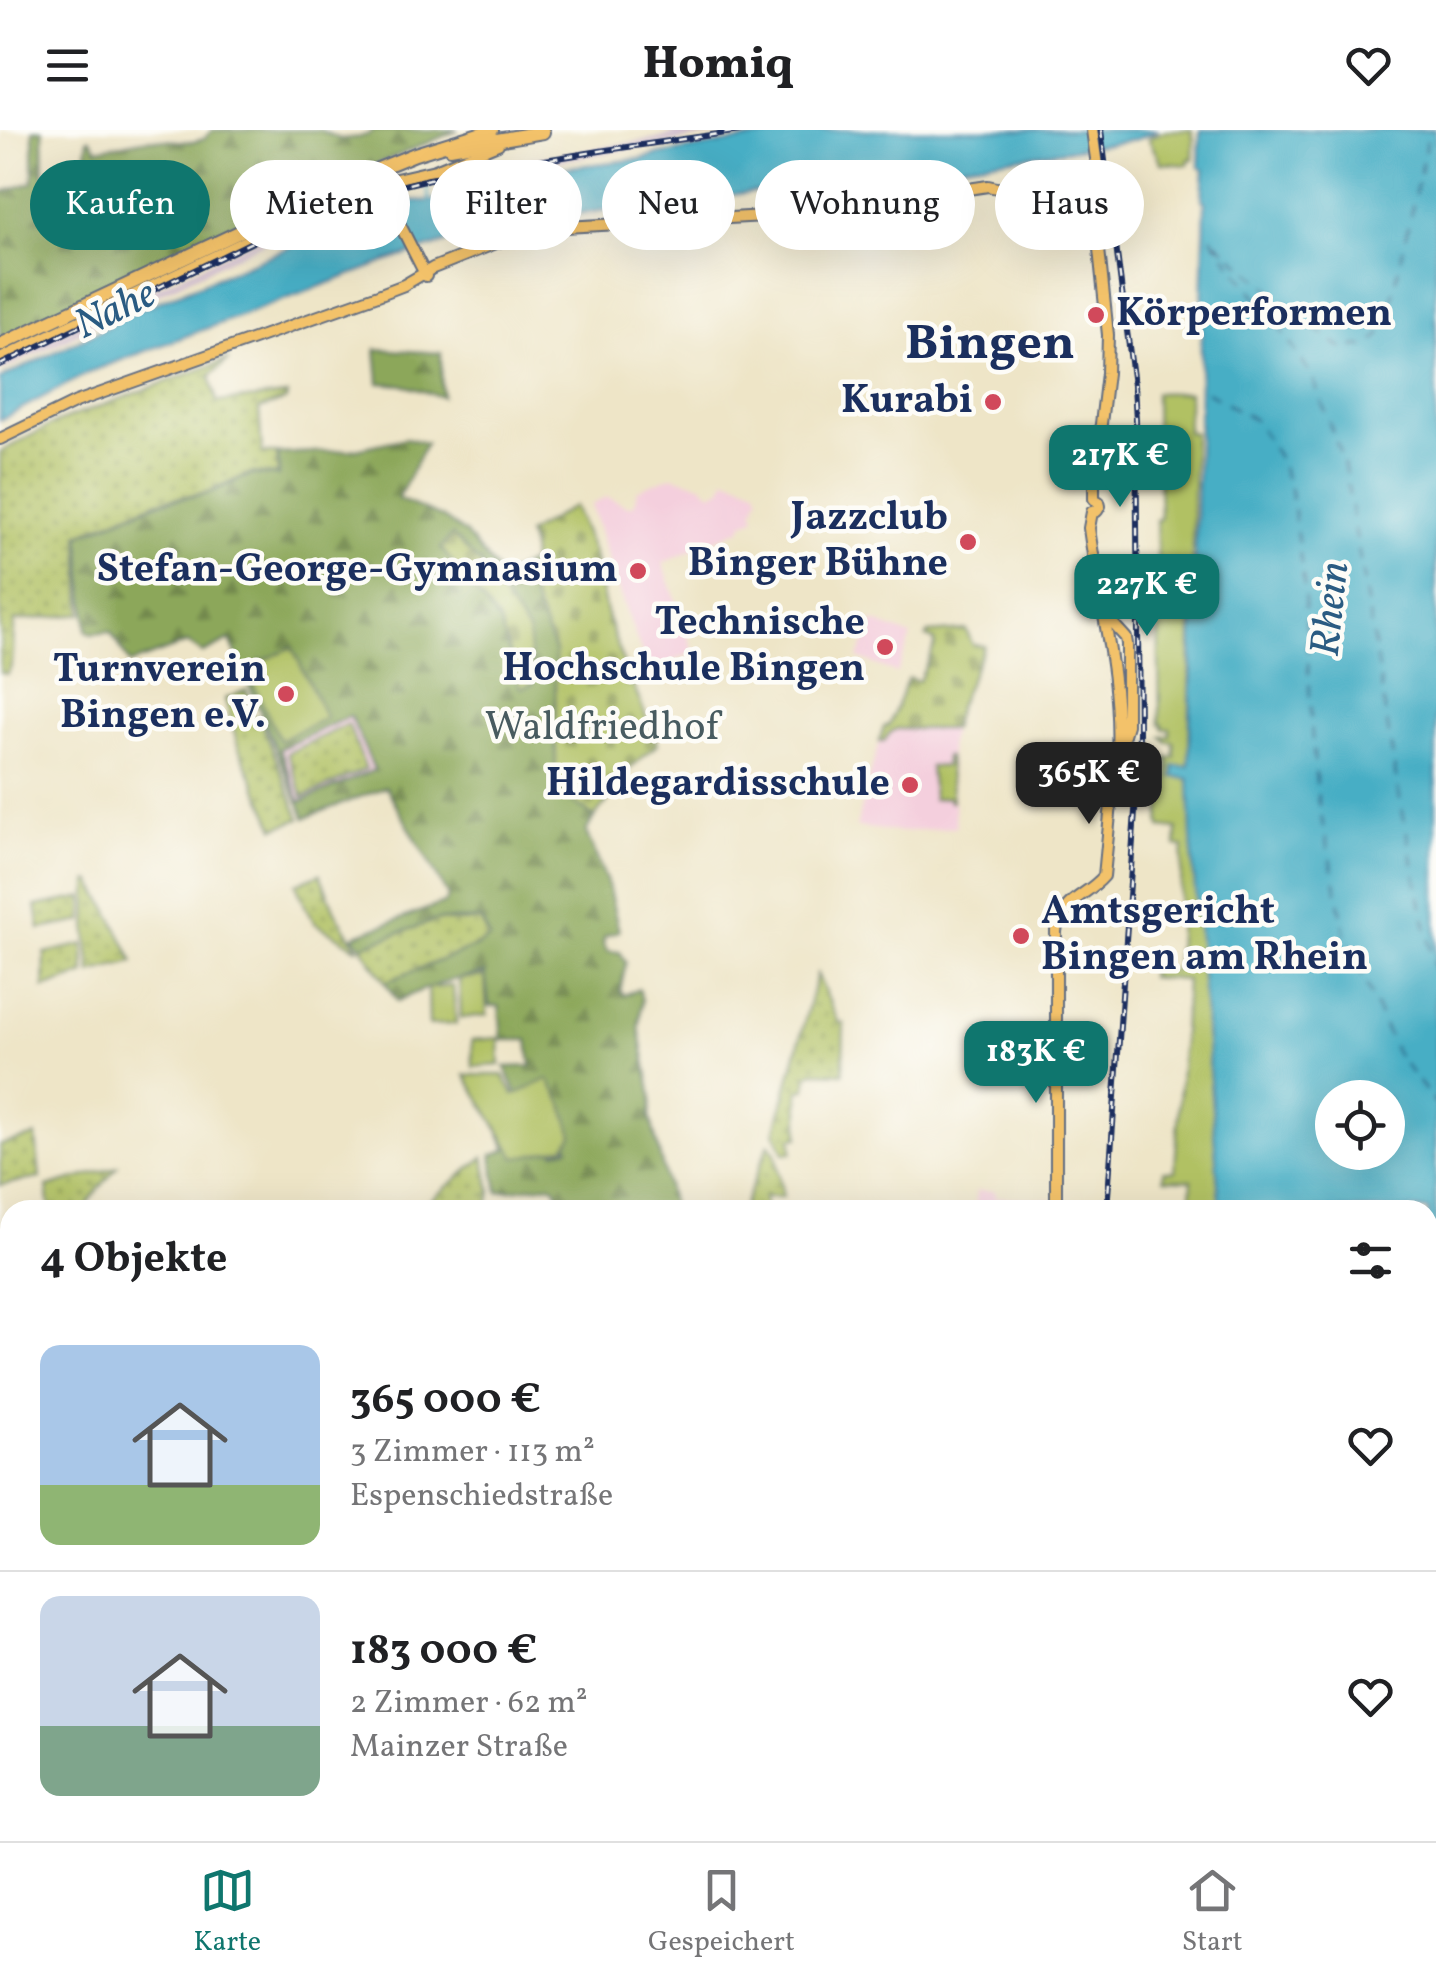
<!DOCTYPE html>
<html lang="de">
<meta charset="utf-8">
<style>
body{margin:0;font-family:Vollkorn,serif;background:#f2f2f2;color:#202124;height:100vh;display:flex;flex-direction:column;font-size:38px;white-space:nowrap}
*{box-sizing:border-box;margin:0}
p{font-size:32px;color:#757577}
.icon{flex:none;width:55px;height:55px;fill:none;stroke:currentColor;stroke-width:2;stroke-linecap:round;stroke-linejoin:round}
.map{position:relative;flex:1;overflow:hidden}
.drawer{position:absolute;left:0px;top:1070px;width:1438px;height:642px;display:flex;flex-direction:column;background:#fff;border-radius:30px 30px 0 0;box-shadow:0 10px 40px #0002}
.drawer>*{flex:none}
.banner{position:absolute;left:30px;top:30px;width:1378px;height:90px;display:flex;gap:20px}
.fabs{position:absolute;left:1315px;top:950px;display:grid;gap:20px}
.fabs a{display:grid;place-items:center;width:90px;height:90px;border-radius:50%;background:#fff;box-shadow:0 10px 40px #0002;font-size:50px}
.price{position:absolute;translate:-50% -85px;padding:0 22px;border-radius:20px;background:#0f766e;color:#fff;font-size:32px;line-height:65px;filter:drop-shadow(0 2px 5px #0008)}
.price::after{content:'';position:absolute;left:50%;top:60px;width:30px;height:22px;margin-left:-15px;background:inherit;clip-path:polygon(0 0,100% 0,50% 100%)}
.price.on{background:#222;color:#fff}
ul{padding:0;list-style:none}
li{display:flex;align-items:center;gap:30px;height:250px;padding:0 40px}
li+li{border-top:2px solid #e0e0e0}
li span{display:grid;place-items:center;flex:none;width:280px;height:200px;border-radius:20px;color:#555}
li>.icon{margin-inline-start:auto}
span .icon{width:120px;height:120px;fill:#fffc;stroke-width:1}
li b{font-size:42px}
h2{display:flex;justify-content:space-between;align-items:center;height:120px;padding:0 40px;font-size:42px}
.pill{padding:0 35px;border-radius:45px;background:#fff;box-shadow:0 10px 40px #0002;font-size:35px;line-height:90px}
.pill.on{background:#0f766e;color:#fff}
header{display:flex;justify-content:space-between;align-items:center;height:130px;padding:0 40px;background:#fff;font-size:45px;font-weight:800}
.tab-bar{display:flex;justify-content:space-around;align-items:center;height:140px;border-top:2px solid #e0e0e0;background:#fff;font-size:28px;color:#757577}
.tab-bar a{display:grid;justify-items:center;gap:5px}
.tab-bar .on{color:#0f766e}
.map>svg:first-child{display:block}
.built{fill:#f4cfdd}
.industrial{fill:url(#industrial-grid)}
.railway{fill:#d0bdcd}
.grass{fill:url(#grass-dots);stroke:#667861;stroke-width:2.5}
.forest{fill:url(#forest-firs);stroke:#546b5c;stroke-width:2.5;fill-rule:evenodd}
.cemetery{fill:url(#cemetery-stones);stroke:#667861;stroke-width:2.5}
.park{fill:#b1c164;stroke:#667861;stroke-width:2.5}
.water{fill:#46aec5;stroke:#306e92;stroke-width:2.5;fill-rule:evenodd}
.lines{fill:none;stroke-linecap:round;stroke-linejoin:round}
.stream{stroke:#46aec5;stroke-width:2.5}
.ferry{stroke:#2a5b82;stroke-width:2.5;stroke-dasharray:12 10;stroke-linecap:butt}
.major-casing{stroke:#656f83;stroke-width:14}
.highway-casing{stroke:#656f83;stroke-width:16}
.major{stroke:#f3c26a;stroke-width:10}
.highway{stroke:#f3c26a;stroke-width:12}
.rail-casing{stroke:#1b2f5e;stroke-width:6}
.rail{stroke:#fdfcf7;stroke-width:2.5;stroke-dasharray:8;stroke-linecap:butt}
.poi-dot{fill:#d1495b;stroke:#fdfcf7;stroke-width:4}
.labels{text-anchor:middle;dominant-baseline:central;stroke-width:9;stroke-linejoin:round;paint-order:stroke}
.poi-label{font-size:40px;font-weight:bold;fill:#1b2f5e;stroke:#fdfcf7;text-anchor:end}
.park-label{font-size:40px;fill:#485b60;stroke:#fdfcf7}
.water-label{font-size:42px;font-style:italic;fill:#2a5b82;stroke:#fdfcf7}
.district-label{font-size:50px;font-weight:bold;fill:#1b2f5e;stroke:#fdfcf7}
</style>
<header><svg class="icon" aria-label="menu" viewBox="0 0 24 24"><path d="M4 6h16M4 12h16M4 18h16"/></svg>Homiq<svg class="icon" aria-label="heart" viewBox="0 0 24 24"><path d="M12 20l-8-8c-3-5 5-10 8-4 3-6 11-1 8 4z"/></svg></header>
<div class="map">
<svg width="1436" height="1711" viewBox="0 0 1436 1711">
<defs>
<pattern id="industrial-grid" width="8" height="8" patternUnits="userSpaceOnUse" patternTransform="scale(2.5)"><rect width="8" height="8" fill="#d0bdcd"/><path d="M0 4h8M4 0v8" fill="none" stroke="#a89aaa"/></pattern>
<pattern id="grass-dots" width="8" height="8" patternUnits="userSpaceOnUse" patternTransform="scale(2.5)"><rect width="8" height="8" fill="#b1c164"/><path d="M2 2h.1M6 6h.1" fill="none" stroke="#8f9d56" stroke-width="1.8" stroke-linecap="round"/></pattern>
<pattern id="forest-firs" width="22" height="20" patternUnits="userSpaceOnUse" patternTransform="scale(2.5)"><rect width="22" height="20" fill="#8ca75a"/><path d="M5 1l3.5 6h-7zM16 11l3.5 6h-7z" fill="#72884e"/></pattern>
<pattern id="cemetery-stones" width="16" height="16" patternUnits="userSpaceOnUse" patternTransform="scale(2.5)"><rect width="16" height="16" fill="#b1c164"/><path d="M2 7V4a2 2 0 0 1 4 0v3zM10 15v-3a2 2 0 0 1 4 0v3z" fill="#8f9d56"/></pattern>
</defs>
<rect width="100%" height="100%" fill="#fdfcf7"/>
<filter id="ink" filterUnits="userSpaceOnUse"><feTurbulence type="fractalNoise" baseFrequency=".01" numOctaves="2"/><feDisplacementMap in="SourceGraphic" scale="20" xChannelSelector="R" yChannelSelector="G"/><feConvolveMatrix kernelMatrix="1 2 1 2 8 2 1 2 1" color-interpolation-filters="sRGB"/></filter>
<filter id="wash" filterUnits="userSpaceOnUse"><feTurbulence type="fractalNoise" baseFrequency=".0048" numOctaves="4" result="noise"/><feDisplacementMap in="SourceGraphic" scale="40" xChannelSelector="R" yChannelSelector="G"/><feGaussianBlur stdDeviation="2.25" result="paint"/><feColorMatrix in="noise" values="0 0 0 0 0 0 0 0 0 0 0 0 0 0 0 0 0 1.4 0 .05"/><feComposite in="paint" operator="in"/></filter>
<g filter="url(#wash)">
<rect width="100%" height="100%" fill="#eee5c7"/>
<path class="built" d="M 672,346 L 701,354 L 711,363 L 722,358 L 726,348 L 756,358 L 760,366 L 756,372 L 757,376 L 753,378 L 756,387 L 742,394 L 742,398 L 663,433 L 694,522 L 649,542 L 614,449 L 591,375 L 607,367 L 628,376 L 634,375 L 637,360 Z
M 873,491 L 911,506 L 897,543 L 858,528 Z
M 351,586 L 374,640 L 300,672 L 280,619 Z
M 896,599 L 952,599 L 949,614 L 956,697 L 901,702 L 856,697 L 879,611 L 884,611 L 890,603 Z
M 976,1061 L 995,1061 L 996,1067 L 1051,1070 L 1051,1080 L 975,1080 Z"/>
<path class="industrial" d="M 968,1703 L 1051,1703 L 1050,1711 L 967,1711 Z"/>
<path class="railway" d="M 703,0 L 770,0 L 686,10 L 524,37 L 418,56 L 361,70 L 296,97 L 0,242 L 0,232 L 331,74 L 390,55 L 457,41 L 664,7 L 676,2 Z"/>
<path class="grass" d="M 229,229 L 210,246 L 217,272 L 287,265 L 286,270 L 259,279 L 262,323 L 277,323 L 278,345 L 252,343 L 205,363 L 159,371 L 79,404 L 82,484 L 15,491 C 12,509 16,528 8,544 L 0,543 L 0,322 L 57,292 Z
M 246,560 L 249,567 L 244,577 L 248,584 L 260,588 L 300,689 L 275,698 L 238,616 L 225,569 Z
M 348,594 L 366,639 L 303,667 L 287,623 Z
M 320,744 L 335,781 L 358,819 L 315,793 L 306,778 L 296,754 Z
M 91,751 L 108,779 L 134,832 L 91,843 L 87,803 L 88,752 Z
M 84,767 L 83,791 L 40,799 L 36,776 Z
M 437,790 L 463,792 L 480,790 L 490,807 L 475,817 L 385,852 L 361,816 Z
M 84,814 L 85,844 L 44,858 L 45,823 Z
M 817,844 L 839,893 L 844,893 L 843,943 L 813,942 L 808,945 L 806,959 L 799,960 L 799,1007 L 792,1008 L 792,1023 L 784,1023 L 775,1003 Z
M 36,1006 L 40,1048 L 0,1055 L 0,1015 Z
M 769,1014 L 775,1023 L 783,1067 L 764,1067 L 765,1080 L 742,1080 Z
M 484,1027 L 491,1062 L 487,1080 L 418,1080 Z
M 117,1037 L 90,1070 L 86,1080 L 50,1080 L 47,1057 Z
M 888,1703 L 968,1703 L 967,1711 L 888,1711 Z"/>
<path class="forest" d="M 33,0 L 43,0 L 44,50 L 84,36 L 88,9 L 91,9 L 97,19 L 148,9 L 193,12 L 204,9 L 212,0 L 320,0 L 340,9 L 360,7 L 369,4 L 374,0 L 458,0 L 229,97 L 69,177 L 0,209 L 0,63 L 33,52 Z
M 376,219 L 441,223 L 442,267 L 403,255 L 379,253 Z
M 406,308 L 426,313 L 398,369 L 442,387 L 465,403 L 502,447 L 531,432 L 533,469 L 555,521 L 556,647 L 563,655 L 569,668 L 594,687 L 586,702 L 608,755 L 619,801 L 605,806 L 603,813 L 607,821 L 620,822 L 626,833 L 620,861 L 624,865 L 639,859 L 642,870 L 639,897 L 652,967 L 650,985 L 673,1080 L 563,1080 L 555,1057 L 548,1055 L 498,1062 L 492,1025 L 507,1019 L 492,987 L 535,993 L 555,1022 L 569,1018 L 548,954 L 517,965 L 505,937 L 531,936 L 528,910 L 502,910 L 499,876 L 489,876 L 485,843 C 454,848 426,857 397,871 L 385,852 L 475,817 L 490,808 L 481,790 L 437,790 L 361,816 L 353,806 L 444,773 L 448,766 L 386,657 L 305,688 L 230,510 L 203,523 L 187,513 L 130,534 L 111,502 L 92,504 L 87,502 L 80,405 L 160,372 L 206,364 L 252,344 L 279,346 L 278,324 L 351,320 ZM 350,586 L 374,640 L 300,672 L 280,619 Z
M 756,1703 L 888,1703 L 888,1711 L 758,1711 Z"/>
<path class="cemetery" d="M 574,376 L 594,425 L 606,482 L 620,525 L 658,614 L 612,654 L 607,672 L 594,687 L 569,668 L 563,655 L 556,647 L 555,521 L 533,469 L 531,415 L 527,404 Z
M 452,405 L 481,435 L 528,502 L 533,554 L 520,558 L 500,493 L 441,418 Z
M 966,500 L 973,515 L 984,516 L 957,579 L 952,599 L 896,599 L 890,603 L 884,611 L 879,611 L 884,597 L 889,595 L 908,548 L 919,551 L 935,515 L 934,510 L 926,507 L 928,503 Z"/>
<path class="park" d="M 1166,0 L 1192,0 L 1192,7 L 1194,8 L 1193,29 L 1189,29 L 1188,35 L 1161,33 L 1148,8 Z
M 1189,262 L 1187,302 L 1194,303 L 1189,637 L 1220,1080 L 1190,1080 L 1192,1050 L 1164,1049 L 1164,1041 L 1175,1041 L 1186,850 L 1149,847 L 1150,840 L 1176,840 L 1183,717 L 1176,716 L 1177,699 L 1161,697 L 1160,693 L 1163,652 L 1168,651 L 1169,632 L 1165,628 L 1175,627 L 1174,612 L 1167,612 L 1162,607 L 1170,606 L 1170,599 L 1163,599 L 1163,595 L 1160,594 L 1158,473 L 1163,468 L 1163,446 L 1158,444 L 1156,390 L 1160,389 L 1159,342 L 1156,342 L 1155,263 Z
M 292,517 L 326,588 L 280,610 L 246,539 Z
M 945,627 L 948,627 L 952,671 L 949,671 L 948,667 L 933,669 L 930,637 L 945,636 Z
M 485,846 L 487,885 L 461,888 L 459,849 Z
M 453,856 L 456,894 L 429,895 L 428,858 Z
M 499,908 L 500,935 L 473,937 L 472,910 Z
M 465,945 L 503,945 L 514,965 L 548,949 L 562,972 L 573,1005 L 565,1017 L 516,1028 Z"/>
<path class="water" d="M 803,0 L 1158,0 L 1137,9 L 1116,13 L 909,43 L 551,87 L 470,105 L 388,131 L 92,241 L 0,290 L 0,249 L 9,244 L 115,193 L 138,180 L 319,105 L 372,86 L 386,85 L 386,80 L 395,70 L 430,71 L 446,69 L 490,53 L 552,39 L 640,29 L 656,25 Z
M 1200,0 L 1436,0 L 1436,1711 L 1412,1711 L 1412,1703 L 1428,1702 L 1428,1080 L 1220,1080 L 1191,706 L 1189,649 L 1173,647 L 1174,636 L 1189,636 L 1205,73 L 1202,69 L 1204,40 L 1199,37 ZM 1332,968 L 1388,968 L 1388,1022 L 1332,1022 Z
M 1176,1703 L 1176,1702 L 1390,1703 L 1389,1711 L 1174,1711 Z"/>
<g class="lines">
<path class="stream" d="M 427,54 L 430,72"/>
<path class="ferry" d="M 1211,107 L 1278,195 L 1313,248 L 1344,334 L 1398,659 L 1436,846
M 1216,112 L 1316,199 L 1342,218 L 1365,216 L 1379,207 L 1388,188 L 1429,0
M 1207,262 L 1256,291 L 1279,329 L 1291,362 L 1304,455 L 1312,607 L 1318,671 L 1347,810 L 1396,923 L 1436,974
M 1428,1136 L 1436,1135"/>
</g>
</g>
<g filter="url(#ink)">
<g class="lines">
<g class="major-casing">
<path id="major" d="M 1092,0 L 1098,43 L 1097,100 L 1108,205 L 1107,243 L 1094,353 L 1094,369 L 1099,372 L 1100,376 L 1097,381 L 1092,382 L 1089,398 C 1099,473 1121,547 1117,623
M 383,52 L 391,77 L 426,146
M 0,229 L 340,66 L 383,52 L 435,40 L 498,14
M 0,309 L 76,272 L 378,165 L 404,155 L 433,138 L 501,111 L 537,101 L 565,97 L 804,84 L 988,56 L 1069,74 L 1097,77
M 1056,1080 L 1056,801 C 1063,767 1085,768 1104,746 L 1115,633 L 1127,595 L 1127,514 L 1126,508 L 1107,487
M 1056,1702 L 1056,1711"/>
</g>
<g class="highway-casing">
<path id="highway" d="M 450,18 L 543,2
M 0,215 L 341,54 L 415,24 L 492,0"/>
</g>
<use href="#major" class="major"/>
<use href="#highway" class="highway"/>
<g class="rail-casing">
<path id="rail" d="M 1101,0 L 1134,255 L 1136,290 L 1139,603 L 1137,653 L 1107,1080
M 0,235 L 262,107 L 359,66 L 429,49 L 606,20 L 747,0
M 1076,1711 L 1076,1702"/>
</g>
<use href="#rail" class="rail"/>
</g>
</g>
<g class="poi-dot">
<circle cx="1096" cy="185" r="10"/>
<circle cx="993" cy="272" r="10"/>
<circle cx="968" cy="412" r="10"/>
<circle cx="638" cy="441" r="10"/>
<circle cx="885" cy="517" r="10"/>
<circle cx="286" cy="564" r="10"/>
<circle cx="910" cy="655" r="10"/>
<circle cx="1021" cy="806" r="10"/>
</g>
<g class="labels">
<g class="poi-label">
<text x="1116" y="185" text-anchor="start">Körperformen</text>
<text x="973" y="272">Kurabi</text>
<text x="948" y="389">Jazzclub<tspan x="948" dy="46">Binger Bühne</tspan></text>
<text x="618" y="441">Stefan-George-Gymnasium</text>
<text x="865" y="494">Technische<tspan x="865" dy="46">Hochschule Bingen</tspan></text>
<text x="266" y="541">Turnverein<tspan x="266" dy="46">Bingen e.V.</tspan></text>
<text x="890" y="655">Hildegardisschule</text>
<text x="1041" y="783" text-anchor="start">Amtsgericht<tspan x="1041" dy="46">Bingen am Rhein</tspan></text>
</g>
<g class="park-label">
<text x="602" y="599">Waldfriedhof</text>
</g>
<g class="water-label">
<text transform="translate(116 181) rotate(-26)">Nahe</text>
<text transform="translate(1332 479) rotate(-84)">Rhein</text>
</g>
<g class="district-label">
<text x="990" y="215">Bingen</text>
</g>
</g>
</svg>
<div class="fabs">
<a><svg class="icon" aria-label="locate" viewBox="0 0 24 24"><circle cx="12" cy="12" r="6"/><path d="M12 2v4M12 18v4M2 12h4M18 12h4"/></svg></a>
</div>
<b class="price" style="left:1120px;top:380px">217K €</b>
<b class="price" style="left:1147px;top:509px">227K €</b>
<b class="price on" style="left:1089px;top:697px">365K €</b>
<b class="price" style="left:1036px;top:976px">183K €</b>
<div class="banner">
<a class="pill on">Kaufen</a>
<a class="pill">Mieten</a>
<a class="pill">Filter</a>
<a class="pill">Neu</a>
<a class="pill">Wohnung</a>
<a class="pill">Haus</a>
</div>
<section class="drawer">
<h2>4 Objekte<svg class="icon" aria-label="filters" viewBox="0 0 24 24"><path d="M4 7h16M4 17h16"/><circle cx="9" cy="7" r="2"/><circle cx="15" cy="17" r="2"/></svg></h2>
<ul>
<li><span style="background:linear-gradient(#a9c7e8 70%,#8fb573 0)"><svg class="icon" aria-label="home" viewBox="0 0 24 24"><path d="M3 11l9-7 9 7M6 9v11h12V9"/></svg></span><div><b>365 000 €</b><p>3 Zimmer · 113 m²</p><p>Espenschiedstraße</p></div><svg class="icon" aria-label="heart" viewBox="0 0 24 24"><path d="M12 20l-8-8c-3-5 5-10 8-4 3-6 11-1 8 4z"/></svg></li>
<li><span style="background:linear-gradient(#c9d6e8 65%,#7fa58c 0)"><svg class="icon" aria-label="home" viewBox="0 0 24 24"><path d="M3 11l9-7 9 7M6 9v11h12V9"/></svg></span><div><b>183 000 €</b><p>2 Zimmer · 62 m²</p><p>Mainzer Straße</p></div><svg class="icon" aria-label="heart" viewBox="0 0 24 24"><path d="M12 20l-8-8c-3-5 5-10 8-4 3-6 11-1 8 4z"/></svg></li>
</ul>
</section>
</div>
<nav class="tab-bar">
<a class="on"><svg class="icon" aria-label="map" viewBox="0 0 24 24"><path d="M3 6l6-2 6 2 6-2v14l-6 2-6-2-6 2zM9 4v14M15 6v14"/></svg>Karte</a>
<a><svg class="icon" aria-label="saved" viewBox="0 0 24 24"><path d="M7 4h10v16l-5-4-5 4z"/></svg>Gespeichert</a>
<a><svg class="icon" aria-label="home" viewBox="0 0 24 24"><path d="M3 11l9-7 9 7M6 9v11h12V9"/></svg>Start</a>
</nav>
